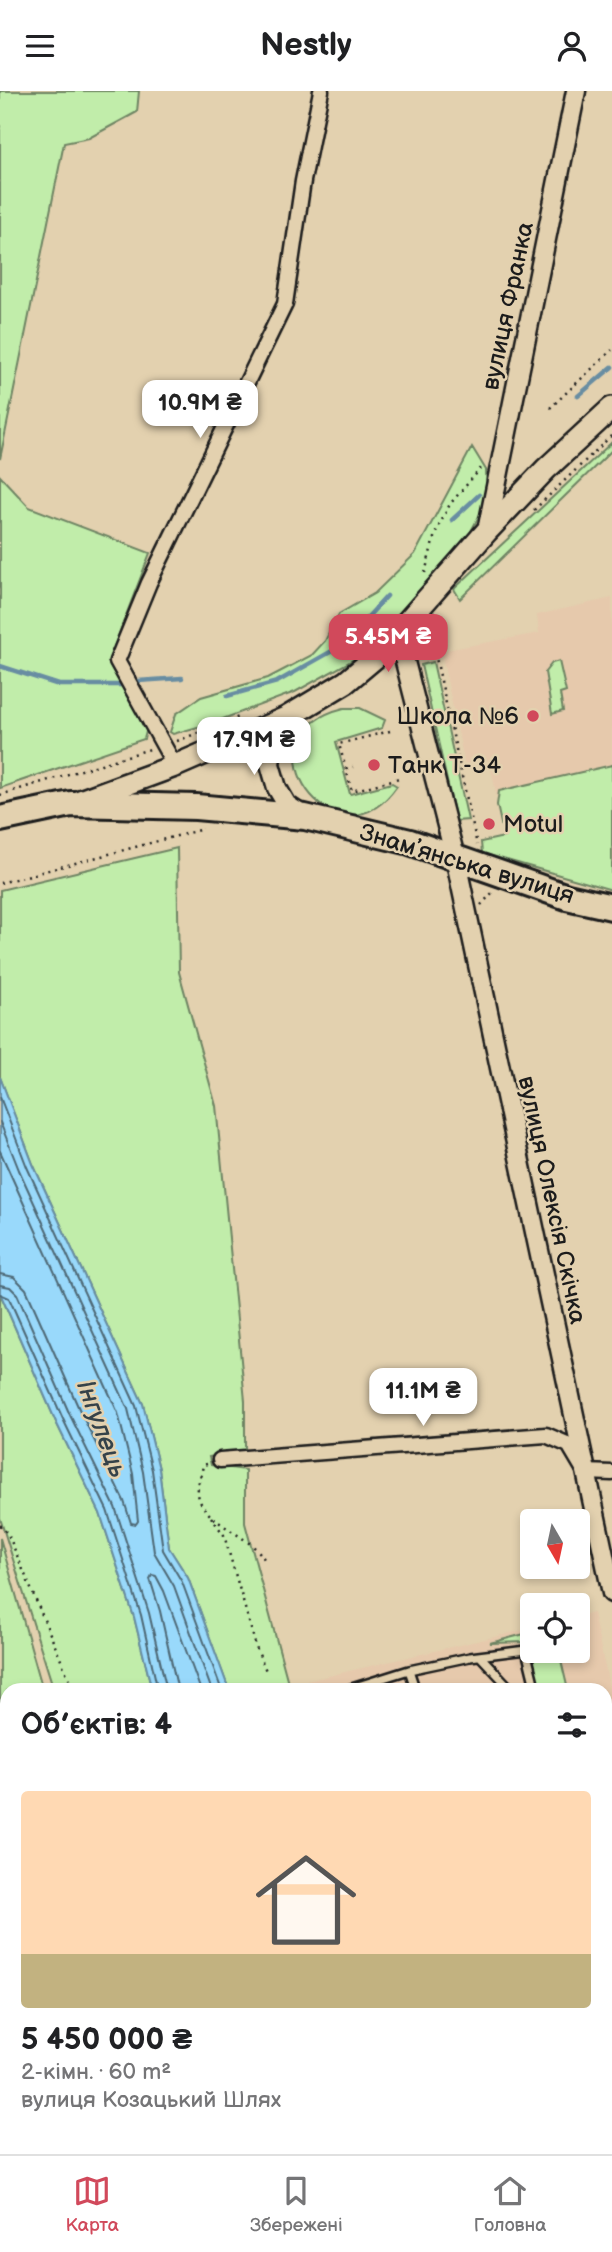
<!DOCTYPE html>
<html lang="uk">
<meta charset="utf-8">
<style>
body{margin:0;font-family:"Balsamiq Sans",sans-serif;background:#f2f2f2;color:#202124;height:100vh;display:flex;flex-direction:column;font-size:26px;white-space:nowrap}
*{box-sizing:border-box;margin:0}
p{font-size:23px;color:#757577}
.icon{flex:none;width:38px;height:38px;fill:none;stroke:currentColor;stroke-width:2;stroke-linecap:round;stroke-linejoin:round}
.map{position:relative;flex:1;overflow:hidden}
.details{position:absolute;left:0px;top:1592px;width:612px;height:471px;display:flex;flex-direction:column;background:#fff;border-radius:21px 21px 0 0;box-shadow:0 4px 10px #0003}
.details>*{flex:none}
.needle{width:46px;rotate:171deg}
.controls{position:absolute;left:520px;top:1418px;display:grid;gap:14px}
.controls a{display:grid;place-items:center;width:70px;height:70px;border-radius:7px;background:#fff;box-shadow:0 4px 10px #0003;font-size:35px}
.price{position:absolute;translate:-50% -60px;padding:0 16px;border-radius:14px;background:#fff;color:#222;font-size:23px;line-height:46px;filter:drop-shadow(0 2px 4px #0008)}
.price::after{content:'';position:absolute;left:50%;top:42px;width:21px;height:16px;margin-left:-10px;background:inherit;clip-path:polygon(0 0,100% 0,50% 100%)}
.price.current{background:#d1495b;color:#fff}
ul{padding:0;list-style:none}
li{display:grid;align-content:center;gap:14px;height:371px;padding:0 21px}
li+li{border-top:2px solid #e0e0e0}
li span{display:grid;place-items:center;height:217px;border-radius:7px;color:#555}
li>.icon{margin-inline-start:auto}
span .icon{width:126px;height:126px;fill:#fffc;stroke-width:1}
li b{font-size:30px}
h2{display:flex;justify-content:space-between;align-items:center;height:84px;padding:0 21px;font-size:30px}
header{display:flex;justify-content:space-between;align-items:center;height:91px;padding:0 21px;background:#fff;font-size:32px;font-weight:600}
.dock{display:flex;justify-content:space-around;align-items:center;height:98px;border-top:2px solid #e0e0e0;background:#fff;font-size:19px;color:#757577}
.dock a{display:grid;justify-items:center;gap:4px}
.dock .current{color:#d1495b}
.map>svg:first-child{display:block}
.built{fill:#e6c9ac}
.green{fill:#c1edaa;stroke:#6e8463;stroke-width:2}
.water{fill:#99d9fb;stroke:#678da2;stroke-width:2}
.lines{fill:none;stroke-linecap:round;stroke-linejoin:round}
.shore{stroke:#4e6875;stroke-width:2}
.stream{stroke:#678da2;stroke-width:4.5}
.service-casing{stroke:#1c1c1c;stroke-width:12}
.minor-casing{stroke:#1c1c1c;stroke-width:19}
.tertiary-casing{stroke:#1c1c1c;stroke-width:23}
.secondary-casing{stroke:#1c1c1c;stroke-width:26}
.trunk-casing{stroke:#1c1c1c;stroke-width:30}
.path{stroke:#1c1c1c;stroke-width:2.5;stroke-dasharray:2 5;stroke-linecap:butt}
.service{stroke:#e3d1af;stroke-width:7}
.minor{stroke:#e3d1af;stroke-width:14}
.tertiary{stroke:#e3d1af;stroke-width:18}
.secondary{stroke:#e3d1af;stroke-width:21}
.trunk{stroke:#e3d1af;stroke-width:24}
.poi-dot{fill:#d1495b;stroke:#e3d1af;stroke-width:2.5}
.labels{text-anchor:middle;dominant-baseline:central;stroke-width:5;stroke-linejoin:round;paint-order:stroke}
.street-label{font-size:24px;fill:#1c1c1c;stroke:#e3d1af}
.poi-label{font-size:24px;fill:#1c1c1c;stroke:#e3d1af;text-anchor:start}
.water-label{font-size:26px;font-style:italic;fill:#354249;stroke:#e3d1af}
</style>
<header><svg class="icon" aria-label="menu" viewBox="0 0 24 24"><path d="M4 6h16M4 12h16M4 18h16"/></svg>Nestly<svg class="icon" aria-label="person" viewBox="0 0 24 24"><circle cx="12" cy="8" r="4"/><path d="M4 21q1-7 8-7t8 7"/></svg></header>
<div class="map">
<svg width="612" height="2063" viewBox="0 0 612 2063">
<rect width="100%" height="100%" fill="#e3d1af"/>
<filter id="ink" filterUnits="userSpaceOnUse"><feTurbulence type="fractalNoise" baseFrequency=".0143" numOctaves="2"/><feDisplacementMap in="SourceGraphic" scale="14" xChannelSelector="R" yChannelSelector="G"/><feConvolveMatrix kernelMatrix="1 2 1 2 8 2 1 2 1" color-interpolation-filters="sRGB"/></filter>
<g filter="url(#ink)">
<path class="built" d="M 612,507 L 612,799 L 482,762 L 481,751 L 504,746 L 494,691 L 489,669 L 465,674 L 441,560 L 539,542 L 537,524 Z
M 593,1522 L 612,1608 L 612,1882 L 606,1883 L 606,1600 L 290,1600 L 290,1594 L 532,1537 L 532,1559 L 578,1559 L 578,1526 Z
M 306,2056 L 579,2056 L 579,2063 L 306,2063 Z"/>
<path class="green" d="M 0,0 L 139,0 L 137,21 L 89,47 L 64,52 L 0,368 Z
M 612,351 L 612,359 L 460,508 L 454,498 Z
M 472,356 L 486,379 L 487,410 L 470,442 L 420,504 L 353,569 L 295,601 L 212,632 L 173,643 L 170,641 L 176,623 L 201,606 L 268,587 L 312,564 L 325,550 L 339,523 L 375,502 L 415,463 Z
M 0,385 L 29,416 L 150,462 L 108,571 L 147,637 L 144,648 L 0,697 Z
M 559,570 L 566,601 L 560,603 L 563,620 L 552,623 L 545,581 L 552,572 Z
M 433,571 L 468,729 L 456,730 L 421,574 Z
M 344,617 L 360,617 L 385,629 L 382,637 L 336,651 L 350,703 L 392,692 L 397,695 C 336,783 236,644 344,617 Z
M 612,674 L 612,799 L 482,762 L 481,751 L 504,746 L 497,714 L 499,700 Z
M 177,757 L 179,881 L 216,1015 L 245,1310 L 245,1359 L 209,1366 L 211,1374 L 245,1379 L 245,1432 L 290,1599 L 229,1599 L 188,1487 L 169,1457 L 159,1378 L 143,1313 L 33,1073 L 0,986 L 0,799 Z
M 0,1202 L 56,1331 L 100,1422 L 134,1526 L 152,1599 L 54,1599 L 0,1427 Z
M 0,1447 L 43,1599 L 7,1600 L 7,1671 L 0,1673 Z
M 532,1541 L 532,1559 L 565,1559 L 559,1561 L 568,1599 L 552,1599 L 537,1592 L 528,1551 L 490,1552 Z
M 606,1680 L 612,1710 L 612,1748 L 606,1750 Z
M 7,1689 L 7,1917 L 0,1919 L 0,1691 Z
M 42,2056 L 157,2056 L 156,2063 L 43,2063 Z
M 228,2056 L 306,2056 L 306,2063 L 231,2063 Z
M 310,2056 L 376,2056 L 378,2059 L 374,2063 L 310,2063 Z"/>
<path class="water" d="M 0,986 L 33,1073 L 143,1313 L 159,1378 L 169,1457 L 188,1487 L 229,1599 L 152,1599 L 134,1526 L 100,1422 L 56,1331 L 0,1202 Z
M 157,2056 L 228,2056 L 231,2063 L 156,2063 Z"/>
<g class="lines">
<path class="shore" d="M 0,1006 L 27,1076 L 136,1315 L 152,1379 L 163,1459 L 182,1491 L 222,1600
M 0,1031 L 19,1079 L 128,1318 L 143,1381 L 154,1461 L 174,1495 L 212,1600
M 0,1060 L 118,1322 L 133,1383 L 138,1430 L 136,1433 L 131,1432 L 124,1410 L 80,1320 L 26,1198 L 14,1186 L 0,1183
M 0,1194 L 10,1196 L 17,1203 L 70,1324 L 115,1416 L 149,1522 L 167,1600
M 0,1203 L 9,1207 L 63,1328 L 107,1419 L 141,1524 L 158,1600
M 178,1600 L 160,1520 L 150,1488 L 152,1484 L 156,1485 L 164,1500 L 201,1600"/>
<path class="stream" d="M 578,305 L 612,276
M 452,429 L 479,404
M 0,575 L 59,594 L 123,594
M 138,590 L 182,587
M 227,605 L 277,591 L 341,555 L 387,505"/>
<g class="service-casing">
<path id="service" d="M 480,1565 L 513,1600
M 409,1579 L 416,1600
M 342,1600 L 409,1579 L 470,1566 L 526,1559 L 536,1600
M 606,1866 L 612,1865
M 386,2056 L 388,2063
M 551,2056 L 551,2063"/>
</g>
<g class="minor-casing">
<path id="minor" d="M 175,675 L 117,570 L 149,492 L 285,213 L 303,90 L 321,0
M 220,1369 L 546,1344 L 569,1354 L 585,1381 L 612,1382"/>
</g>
<g class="tertiary-casing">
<path id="tertiary" d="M 487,440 L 576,0
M 401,538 L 402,559 L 455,766 L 612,1502
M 286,627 L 273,652 L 270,673 L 277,697 L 287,714 L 305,726"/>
</g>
<g class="secondary-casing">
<path id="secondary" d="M 77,711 L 175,675 L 286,627 L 346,591 L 377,565 L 487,440 L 546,378 L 612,317"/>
</g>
<g class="trunk-casing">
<path id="trunk" d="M 0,728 L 71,713 L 196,716 L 305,726 L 410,751 L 567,806 L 612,816"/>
</g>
<path class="path" d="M 550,317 L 612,259
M 534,419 L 612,344
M 425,482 L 435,443 L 450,413 L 482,376
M 429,535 L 477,754
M 435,627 L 448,623
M 390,640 L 339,653 L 352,700 L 399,687
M 177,650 L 239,626
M 346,678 L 353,676
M 0,704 L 150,658
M 0,792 L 203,738
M 481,814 L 493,801
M 207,1373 L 203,1374 C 202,1381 199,1388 198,1396 C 194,1430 250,1442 264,1468
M 211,1426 L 224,1444 L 257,1559 L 267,1582
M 0,1434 L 8,1443 L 74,1600
M 82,2063 L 85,2056"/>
<use href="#service" class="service"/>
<use href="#minor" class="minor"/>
<use href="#tertiary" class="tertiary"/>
<use href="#secondary" class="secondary"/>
<use href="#trunk" class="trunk"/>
</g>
</g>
<g class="poi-dot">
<circle cx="533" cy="625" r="7"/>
<circle cx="374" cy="674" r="7"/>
<circle cx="489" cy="733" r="7"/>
</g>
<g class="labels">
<g class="street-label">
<text transform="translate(508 215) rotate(-78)">вулиця Франка</text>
<text transform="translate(467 773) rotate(17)">Знамʼянська вулиця</text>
<text transform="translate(552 1109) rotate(78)">вулиця Олексія Скічка</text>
</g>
<g class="poi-label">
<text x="519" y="625" text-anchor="end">Школа №6</text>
<text x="388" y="674">Танк Т-34</text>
<text x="503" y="733">Motul</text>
</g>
<g class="water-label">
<text transform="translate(101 1338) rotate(70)">Інгулець</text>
</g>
</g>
</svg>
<div class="controls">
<a><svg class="needle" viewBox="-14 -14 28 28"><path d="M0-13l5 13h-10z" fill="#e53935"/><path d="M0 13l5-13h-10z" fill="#757577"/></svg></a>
<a><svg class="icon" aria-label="locate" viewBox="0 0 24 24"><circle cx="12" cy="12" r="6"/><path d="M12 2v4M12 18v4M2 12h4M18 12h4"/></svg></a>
</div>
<b class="price" style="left:200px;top:349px">10.9M ₴</b>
<b class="price current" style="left:388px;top:583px">5.45M ₴</b>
<b class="price" style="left:254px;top:686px">17.9M ₴</b>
<b class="price" style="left:423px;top:1337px">11.1M ₴</b>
<section class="details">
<h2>Об’єктів: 4<svg class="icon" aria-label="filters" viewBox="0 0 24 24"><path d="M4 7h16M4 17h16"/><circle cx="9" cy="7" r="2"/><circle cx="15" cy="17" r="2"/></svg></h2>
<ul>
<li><span style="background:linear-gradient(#ffd9b3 75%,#c2b280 0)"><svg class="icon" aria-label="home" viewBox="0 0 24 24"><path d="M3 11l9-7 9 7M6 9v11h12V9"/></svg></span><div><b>5 450 000 ₴</b><p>2-кімн. · 60 m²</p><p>вулиця Козацький Шлях</p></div></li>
</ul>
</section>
</div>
<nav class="dock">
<a class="current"><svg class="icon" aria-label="map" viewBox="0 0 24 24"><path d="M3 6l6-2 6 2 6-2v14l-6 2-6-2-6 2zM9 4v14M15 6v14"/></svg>Карта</a>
<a><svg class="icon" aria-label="saved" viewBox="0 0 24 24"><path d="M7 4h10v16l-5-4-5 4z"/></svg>Збережені</a>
<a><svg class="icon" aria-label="home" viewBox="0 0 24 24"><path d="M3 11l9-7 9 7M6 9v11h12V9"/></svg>Головна</a>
</nav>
